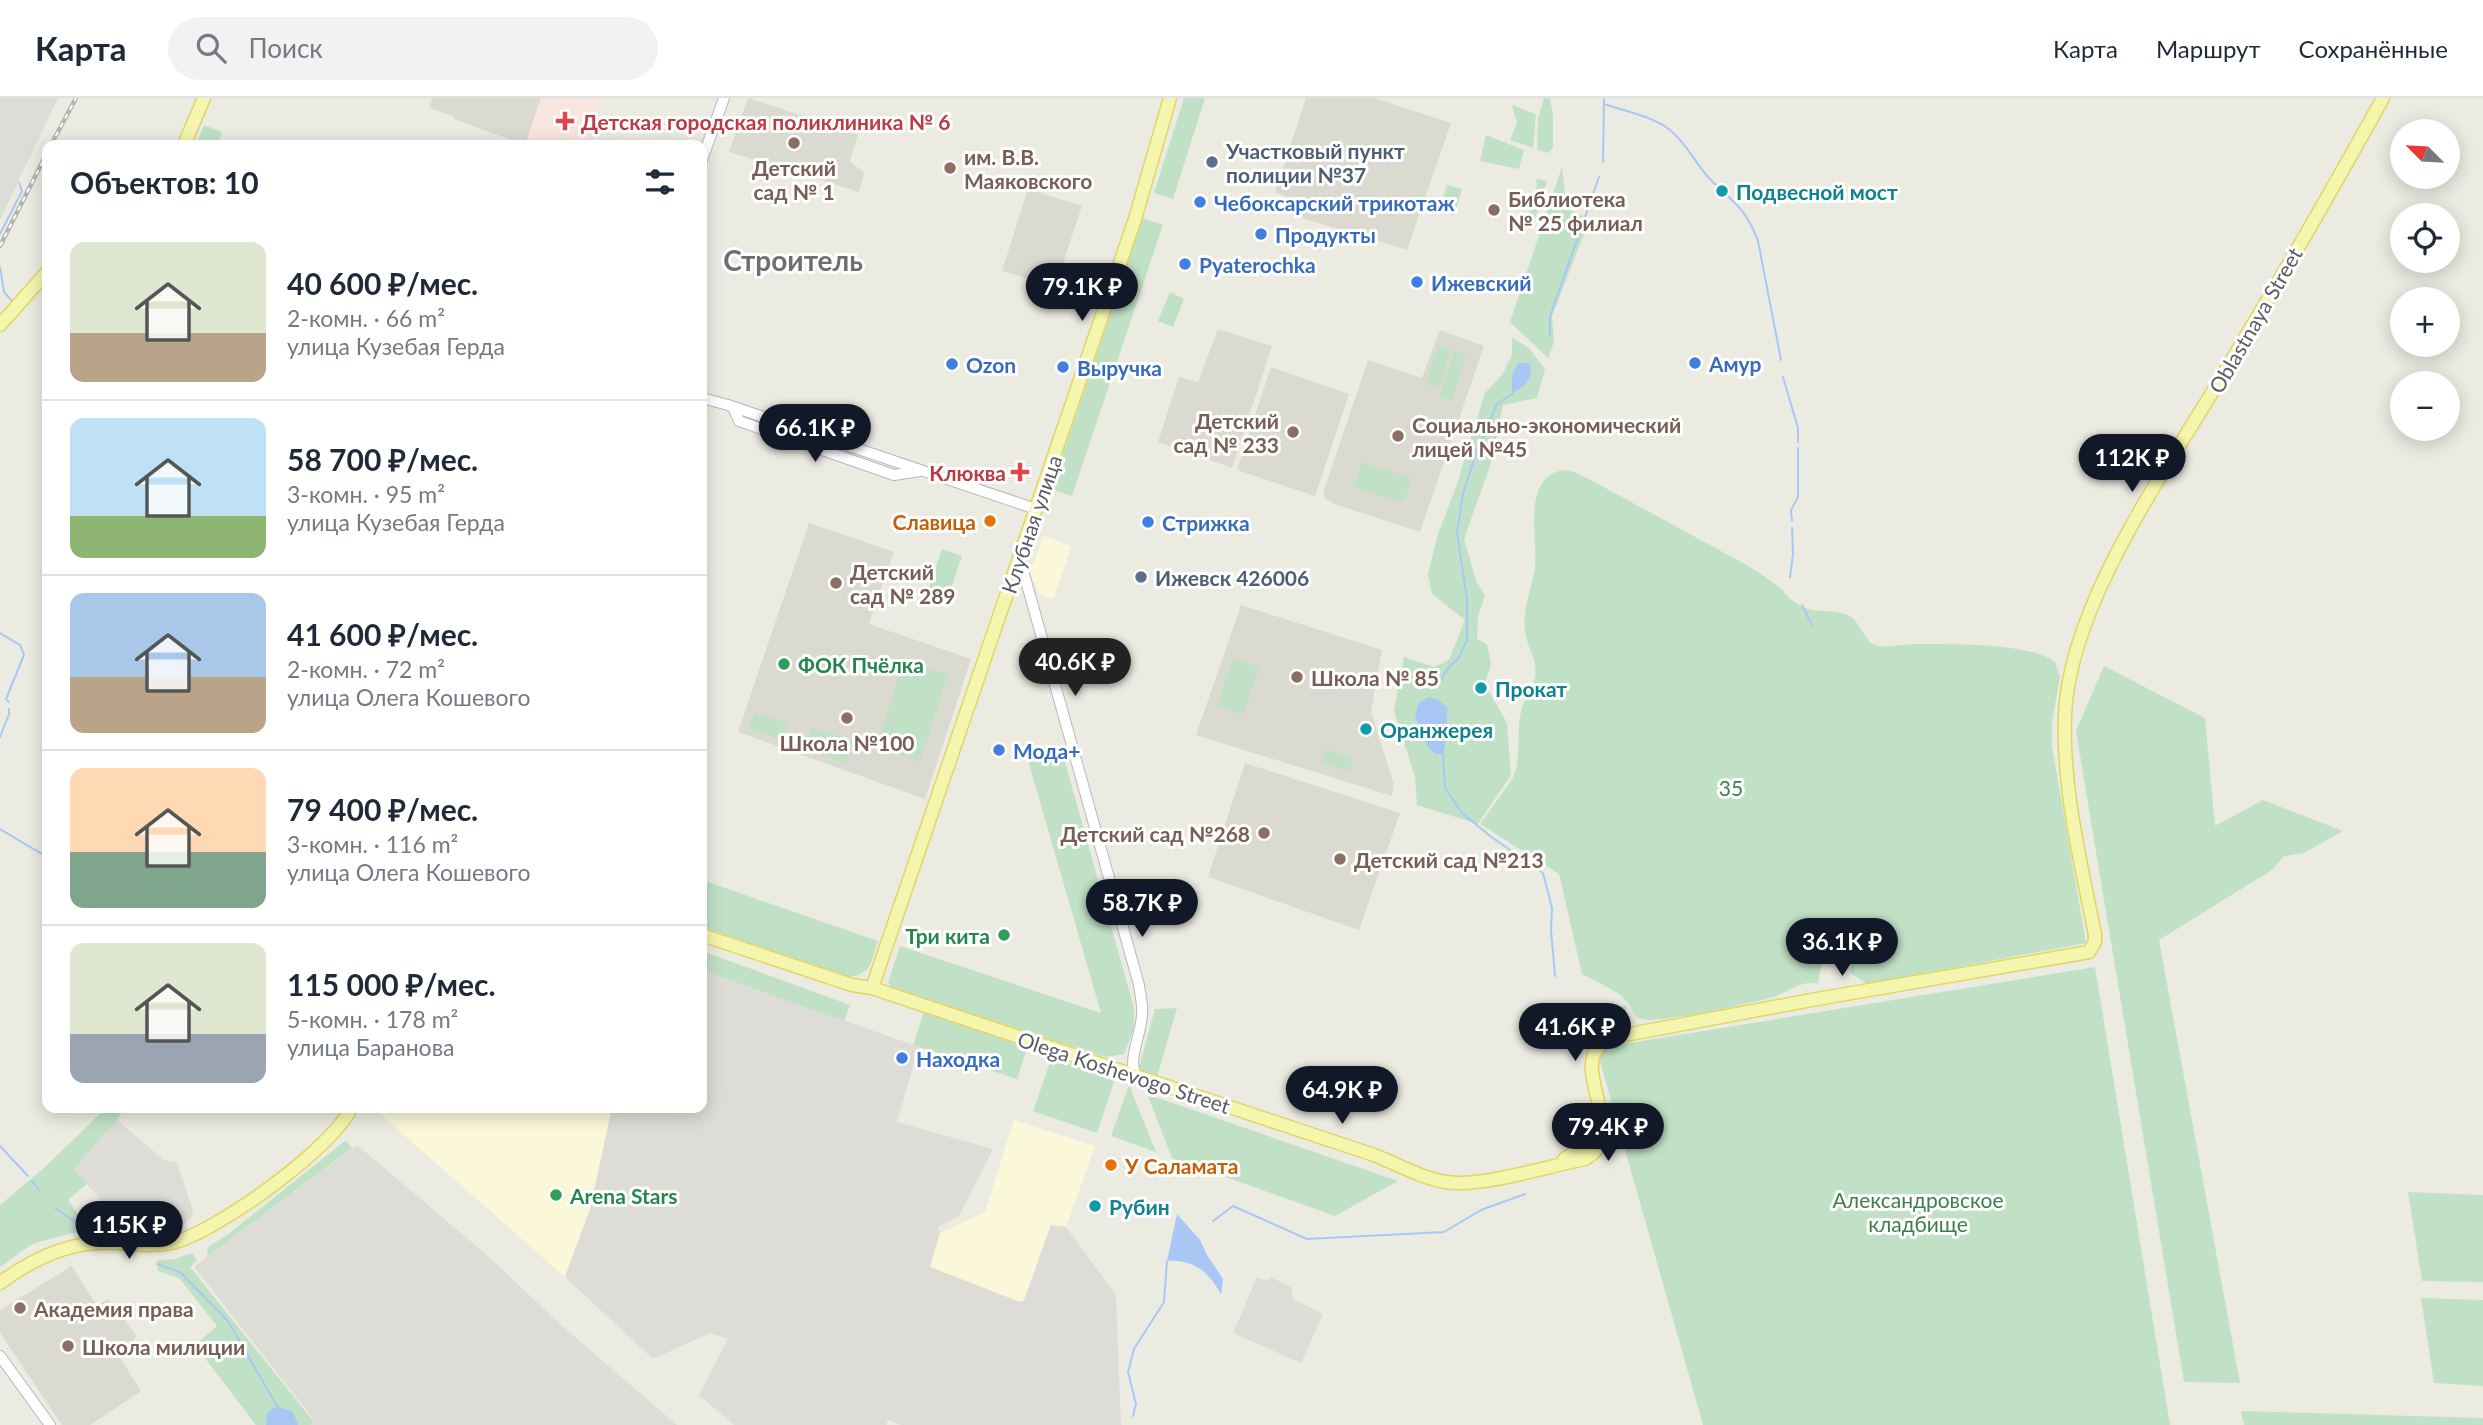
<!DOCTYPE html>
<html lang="ru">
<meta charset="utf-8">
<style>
body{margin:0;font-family:Lato,sans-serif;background:#f2f2f3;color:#1f2937;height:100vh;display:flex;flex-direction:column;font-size:26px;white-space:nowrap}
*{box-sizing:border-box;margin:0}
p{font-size:23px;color:#747a83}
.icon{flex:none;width:38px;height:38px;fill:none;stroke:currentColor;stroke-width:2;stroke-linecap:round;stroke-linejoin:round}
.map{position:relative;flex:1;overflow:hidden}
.panel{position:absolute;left:42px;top:42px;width:665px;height:973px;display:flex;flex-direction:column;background:#fff;border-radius:14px;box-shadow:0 4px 18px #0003}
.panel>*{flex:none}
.needle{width:46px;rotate:294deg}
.buttons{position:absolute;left:2390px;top:21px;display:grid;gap:14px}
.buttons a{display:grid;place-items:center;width:70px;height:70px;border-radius:50%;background:#fff;box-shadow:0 4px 18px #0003;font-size:35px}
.price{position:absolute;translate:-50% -60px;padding:0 16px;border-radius:24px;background:#111827;color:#fff;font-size:23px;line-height:46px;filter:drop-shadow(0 2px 4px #0008)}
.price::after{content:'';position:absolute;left:50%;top:42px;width:21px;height:16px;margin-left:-10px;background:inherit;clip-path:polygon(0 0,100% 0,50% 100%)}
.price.active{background:#222;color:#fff}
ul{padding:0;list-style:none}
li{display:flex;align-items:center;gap:21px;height:175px;padding:0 28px}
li+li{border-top:2px solid #e0e1e3}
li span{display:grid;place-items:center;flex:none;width:196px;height:140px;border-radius:14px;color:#555}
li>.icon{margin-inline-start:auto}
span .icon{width:84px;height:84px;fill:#fffc;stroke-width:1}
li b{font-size:30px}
h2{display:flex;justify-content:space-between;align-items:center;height:84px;padding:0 28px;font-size:30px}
header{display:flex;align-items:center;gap:42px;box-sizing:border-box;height:98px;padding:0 35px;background:#fff;border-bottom:2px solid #e0e1e3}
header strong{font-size:33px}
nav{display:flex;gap:38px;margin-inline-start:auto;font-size:24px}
.search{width:490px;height:63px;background:#f2f2f3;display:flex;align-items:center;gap:18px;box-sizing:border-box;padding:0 24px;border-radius:38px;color:#747a83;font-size:26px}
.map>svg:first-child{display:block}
.commercial{fill:#faf8d9}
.industrial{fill:#dddcd6}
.education{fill:#dbdad0}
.medical{fill:#f8e5df}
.green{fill:#c1e1c6}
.water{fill:#a8c7f5}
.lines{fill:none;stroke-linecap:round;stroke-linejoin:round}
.stream{stroke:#a8c7f5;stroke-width:2}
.minor-casing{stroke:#b7b8bd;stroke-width:12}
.major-casing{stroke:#e2d465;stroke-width:15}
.minor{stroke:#fff;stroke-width:10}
.major{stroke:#f5f6ad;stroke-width:12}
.rail-casing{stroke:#b2b3b3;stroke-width:4.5}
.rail{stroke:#fff;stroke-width:2;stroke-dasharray:5;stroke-linecap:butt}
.health-dot{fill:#e0444e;stroke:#fff;stroke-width:2.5}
.education-dot{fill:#8d6e63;stroke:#fff;stroke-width:2.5}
.service-dot{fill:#5c6f8a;stroke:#fff;stroke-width:2.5}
.culture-dot{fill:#0f9aa8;stroke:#fff;stroke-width:2.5}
.shop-dot{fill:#3f7fe0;stroke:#fff;stroke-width:2.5}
.food-dot{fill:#e8710a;stroke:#fff;stroke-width:2.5}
.leisure-dot{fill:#2e9e5b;stroke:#fff;stroke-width:2.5}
.labels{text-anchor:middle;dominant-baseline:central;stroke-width:6;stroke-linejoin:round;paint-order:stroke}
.health-label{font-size:21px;font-weight:bold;fill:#be3a42;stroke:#fff;text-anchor:start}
.service-label{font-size:21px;font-weight:bold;fill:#4e5e75;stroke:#fff;text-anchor:start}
.education-label{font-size:21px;font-weight:bold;fill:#785e54;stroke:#fff;text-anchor:start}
.culture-label{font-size:21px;font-weight:bold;fill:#0d838f;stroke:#fff;text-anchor:start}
.shop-label{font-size:21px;font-weight:bold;fill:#366cbe;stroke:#fff;text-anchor:start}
.street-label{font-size:21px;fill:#5a5c61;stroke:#fff}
.food-label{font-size:21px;font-weight:bold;fill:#c56008;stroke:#fff;text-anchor:end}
.leisure-label{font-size:21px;font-weight:bold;fill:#27864d;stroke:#fff;text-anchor:start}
.park-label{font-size:21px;fill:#3d7e4b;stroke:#fff}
.district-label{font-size:28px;font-weight:bold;fill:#6c6e73;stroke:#fff}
</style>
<header>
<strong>Карта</strong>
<div class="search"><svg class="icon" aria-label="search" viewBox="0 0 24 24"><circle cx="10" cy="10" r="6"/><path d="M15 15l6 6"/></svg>Поиск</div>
<nav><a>Карта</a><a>Маршрут</a><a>Сохранённые</a></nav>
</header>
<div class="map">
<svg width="2483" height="1327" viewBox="0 0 2483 1327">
<rect width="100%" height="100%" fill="#ecebe2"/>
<path class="commercial" d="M 1043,438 L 1072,448 L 1053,501 L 1039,496 L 1030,475 Z
M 379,1010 L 612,1010 L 590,1111 L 565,1179 L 378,1014 Z
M 1014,1022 L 1095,1048 L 1066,1129 L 1051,1127 L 1024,1203 L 1019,1204 L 930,1169 L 940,1135 L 985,1114 Z"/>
<path class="industrial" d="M 0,0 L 58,0 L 0,122 Z
M 702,872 L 919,949 L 897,1024 L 993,1051 L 959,1118 L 938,1129 L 940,1135 L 930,1169 L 1020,1204 L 1024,1202 L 1051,1127 L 1066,1129 L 1116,1197 L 1121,1327 L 901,1327 L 888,1322 L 886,1327 L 734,1327 L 699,1297 L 728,1241 L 710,1235 L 653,1261 L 565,1179 L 590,1111 L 612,1010 L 702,1010 Z
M 117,1022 L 164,1062 L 177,1064 L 193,1113 L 192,1119 L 182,1127 L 126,1131 L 74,1071 Z
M 357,1047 L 488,1158 L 561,1227 L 677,1327 L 310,1327 L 314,1322 L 194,1169 Z
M 1257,1179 L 1268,1183 L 1270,1179 L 1291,1189 L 1293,1201 L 1323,1216 L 1301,1265 L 1233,1235 Z"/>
<path class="education" d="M 432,0 L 541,0 L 525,47 L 454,21 L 455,19 L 430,10 Z
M 748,0 L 858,36 L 850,63 L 864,75 L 859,94 L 729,54 Z
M 1306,0 L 1374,0 L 1451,25 L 1407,152 L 1270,110 L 1273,101 L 1286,104 L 1288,99 L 1275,95 Z
M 1028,91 L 1082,108 L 1055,189 L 1002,173 Z
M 1218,231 L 1272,248 L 1232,370 L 1158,344 L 1179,279 L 1198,284 Z
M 1440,232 L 1484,248 L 1420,434 L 1334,406 L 1325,400 L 1323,395 L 1368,262 L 1422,280 Z
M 1271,269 L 1349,296 L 1315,398 L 1237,372 Z
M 809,425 L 894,454 L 869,526 L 971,561 L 925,701 L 738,634 Z
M 1241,507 L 1382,552 L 1371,613 L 1394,687 L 1392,698 L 1196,637 Z
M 1245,665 L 1400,715 L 1359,832 L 1208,779 Z
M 72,1168 L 97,1208 L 108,1201 L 137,1238 L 119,1258 L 141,1293 L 90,1327 L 62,1327 L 0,1235 L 0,1212 Z"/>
<path class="medical" d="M 541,0 L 604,0 L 588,47 L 526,46 Z"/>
<path class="green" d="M 1184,0 L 1205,0 L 1173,101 L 1154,95 Z
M 1544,0 L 1550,0 L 1553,18 L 1553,50 L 1548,55 L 1537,52 L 1538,21 Z
M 1512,7 L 1536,16 L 1533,50 L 1510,42 L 1517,25 Z
M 204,27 L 222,34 L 217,47 L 196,47 Z
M 1486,37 L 1524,52 L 1519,71 L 1480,63 Z
M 1562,69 L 1567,111 L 1590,121 L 1552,218 L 1554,244 L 1548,260 L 1510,224 Z
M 1536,81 L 1547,83 L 1532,130 L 1525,128 L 1537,87 Z
M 1447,87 L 1462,91 L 1454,117 L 1439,113 Z
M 1143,120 L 1163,127 L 1072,398 L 1051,391 Z
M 1170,194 L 1184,201 L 1173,229 L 1158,223 Z
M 1512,239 L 1529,250 L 1545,271 L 1537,300 L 1503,307 L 1491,365 L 1464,441 L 1476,482 L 1485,498 L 1478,518 L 1477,541 L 1487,546 L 1491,566 L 1485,586 L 1507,625 L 1511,677 L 1478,726 L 1417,707 L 1415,679 L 1394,613 L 1404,559 L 1434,569 L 1449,562 L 1465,522 L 1432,496 L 1428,476 L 1438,436 L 1456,389 L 1485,295 L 1502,277 L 1512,257 Z
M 1438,248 L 1451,252 L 1439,290 L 1426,286 Z
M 1454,253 L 1466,257 L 1452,303 L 1439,299 Z
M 1362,364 L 1412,380 L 1403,405 L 1354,389 Z
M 1564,372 L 1574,374 L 1589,381 L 1743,465 C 1756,472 1767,480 1779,489 C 1785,495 1791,503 1799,507 C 1814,517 1835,509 1851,519 C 1861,526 1864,542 1875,547 C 1886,551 1901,546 1913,546 C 1947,546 2030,544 2055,564 L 2060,579 L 2052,624 L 2052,648 L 2086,845 L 1868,886 L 1851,876 L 1851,864 L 1823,858 L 1818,886 C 1803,881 1788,894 1773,899 C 1754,905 1657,926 1641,921 C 1632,918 1632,910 1628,905 C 1618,892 1596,884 1582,876 L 1559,776 L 1480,726 L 1513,680 L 1516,672 C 1520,653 1517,632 1521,613 C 1524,601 1533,592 1535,579 C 1538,561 1527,550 1525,533 C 1522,510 1532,491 1535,470 C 1538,440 1521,378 1564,372 Z
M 942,451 L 962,458 L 945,508 L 925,501 Z
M 1233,560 L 1259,569 L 1243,617 L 1217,608 Z
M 904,563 L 948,577 L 920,664 L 876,649 Z
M 2104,568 L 2205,620 L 2215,728 L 2263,702 L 2343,733 L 2304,755 L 2284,758 L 2272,772 L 2159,842 L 2240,1285 L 2184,1284 L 2076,633 Z
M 755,614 L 787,625 L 783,642 L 750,631 L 748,630 Z
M 811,629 L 853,643 L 846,665 L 804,651 Z
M 1023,645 L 1063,657 L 1134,910 L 1134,931 L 1124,956 L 1106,959 L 893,892 L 888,884 L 900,848 L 1101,915 Z
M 1325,651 L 1353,659 L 1349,673 L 1321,665 Z
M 702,782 L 878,843 C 871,863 873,875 850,879 L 702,829 Z
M 702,853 L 850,907 L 844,923 L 702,872 Z
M 2095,869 L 2170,1327 L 1703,1327 L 1599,960 L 1605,949 Z
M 1626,908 L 1627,922 L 1590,924 L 1589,910 Z
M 1177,910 L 1157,979 L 1141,974 L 1139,969 L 1155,911 Z
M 924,914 L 1028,948 L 1017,981 L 913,947 Z
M 1052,959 L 1115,981 L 1097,1035 L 1033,1013 Z
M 1129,987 L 1156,1054 L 1111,1038 Z
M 1147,996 L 1398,1083 L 1335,1118 L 1172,1060 Z
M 106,1010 L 125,1010 L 117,1022 L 74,1071 L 87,1086 L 68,1102 L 88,1131 L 32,1146 L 0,1169 L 0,1107 L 44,1070 Z
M 346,1042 L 352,1050 L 207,1159 L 208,1149 L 227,1137 Z
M 2408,1094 L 2483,1097 L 2483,1184 L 2422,1183 Z
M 192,1155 L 197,1162 L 190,1169 L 314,1324 L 310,1327 L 256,1327 L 195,1247 L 217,1228 L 179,1180 L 158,1173 L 157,1162 L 175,1161 Z
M 2421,1200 L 2483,1202 L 2483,1288 L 2434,1285 Z
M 2241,1313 L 2483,1320 L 2483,1327 L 2244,1327 Z"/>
<path class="water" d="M 1518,265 L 1530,265 C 1533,283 1527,286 1512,296 L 1512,277 Z
M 1428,599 L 1437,601 L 1447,609 C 1448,616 1446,650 1443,656 L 1435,656 L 1427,648 L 1415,618 L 1418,606 Z
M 1177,1116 L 1200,1142 L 1207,1157 L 1223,1181 L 1221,1197 C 1210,1174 1193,1161 1167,1163 Z
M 277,1308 L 293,1314 L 298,1327 L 266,1327 L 267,1315 Z"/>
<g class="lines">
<path class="stream" d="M 1604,6 C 1625,13 1652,18 1670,32 C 1686,45 1695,64 1708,79 C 1732,104 1745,108 1758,143 L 1781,262
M 1603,64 L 1604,0
M 0,136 L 22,93 L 19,85
M 0,169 L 4,194 L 13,204
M 1550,238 L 1550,219 L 1599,79
M 1783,279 L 1798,330 L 1798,344
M 1792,423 L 1791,412 L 1798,399 L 1798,350
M 1790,479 L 1793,456 L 1792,430
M 1802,507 L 1812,527
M 0,535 L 20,547 L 24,557 L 6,601 L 9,604
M 1438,588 L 1448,570 L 1458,561 L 1467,542 L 1467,501 L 1457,435 L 1463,396 L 1476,355 L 1497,306 L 1512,296
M 0,639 L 9,616 L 9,611
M 1443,656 L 1445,690 L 1462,715 L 1490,738 L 1543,775 L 1552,810 L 1551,832 L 1555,878
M 0,731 L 47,759
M 0,1048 L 28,1078
M 32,1083 L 40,1093
M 55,1110 L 74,1123
M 1213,1123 L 1233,1108 L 1307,1141 L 1444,1134 L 1481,1112 L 1525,1096
M 157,1166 L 180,1174 L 228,1223 L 277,1308
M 1133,1318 L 1136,1306 L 1128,1274 L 1134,1251 L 1164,1204 L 1167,1163"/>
<g class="minor-casing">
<path id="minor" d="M 702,62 L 724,0
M 702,300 L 728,307 L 1036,411
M 733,309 L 739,323 L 894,377 L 920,373
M 1019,458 L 1139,887 C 1140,896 1143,906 1142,916 C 1142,935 1127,961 1136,978
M 0,1258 L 50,1327"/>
</g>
<g class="major-casing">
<path id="major" d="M 184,47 L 204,0
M 0,227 L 47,174
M 702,837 L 852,887 L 872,890 L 1374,1057 C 1397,1066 1421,1080 1446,1084 C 1479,1090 1549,1068 1585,1061 C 1634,1034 1561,966 1609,940 L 1817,901 L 2089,854 L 2095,844 L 2095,837 C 2081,765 2062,690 2065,617 C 2069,506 2168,369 2224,275 C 2279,184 2332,92 2383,0
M 872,890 L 1135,121 L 1170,0
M 1564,1061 C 1582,1051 1594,1042 1598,1021
M 0,1185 C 35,1159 74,1141 118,1145 C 138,1146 151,1149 171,1145 C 214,1136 333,1050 351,1010"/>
</g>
<use href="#minor" class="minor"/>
<use href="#major" class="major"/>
<g class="rail-casing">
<path id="rail" d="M 51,47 L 76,0
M 0,148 L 47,55"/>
</g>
<use href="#rail" class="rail"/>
</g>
<g class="health-dot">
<path d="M561.5 12.5h7v7h7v7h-7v7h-7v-7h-7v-7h7z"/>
<path d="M1016.5 363.5h7v7h7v7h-7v7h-7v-7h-7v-7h7z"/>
</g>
<g class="education-dot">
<circle cx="794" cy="45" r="7"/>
<circle cx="950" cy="70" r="7"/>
<circle cx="1494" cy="112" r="7"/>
<circle cx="1293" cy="334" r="7"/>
<circle cx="1398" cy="338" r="7"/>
<circle cx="836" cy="485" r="7"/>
<circle cx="1297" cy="579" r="7"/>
<circle cx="847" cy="620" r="7"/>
<circle cx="1264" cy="735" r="7"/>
<circle cx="1340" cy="761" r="7"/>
<circle cx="20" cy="1210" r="7"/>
<circle cx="68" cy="1248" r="7"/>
</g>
<g class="service-dot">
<circle cx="1212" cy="64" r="7"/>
<circle cx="1141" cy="479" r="7"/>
</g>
<g class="culture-dot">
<circle cx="1722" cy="93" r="7"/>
<circle cx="1481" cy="590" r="7"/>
<circle cx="1366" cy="631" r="7"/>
<circle cx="1095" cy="1108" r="7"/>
</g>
<g class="shop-dot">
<circle cx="1200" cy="104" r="7"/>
<circle cx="1261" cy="136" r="7"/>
<circle cx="1185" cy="166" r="7"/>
<circle cx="1417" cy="184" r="7"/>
<circle cx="1695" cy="265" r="7"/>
<circle cx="952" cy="266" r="7"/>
<circle cx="1063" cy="269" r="7"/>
<circle cx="1148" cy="424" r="7"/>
<circle cx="999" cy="652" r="7"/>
<circle cx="902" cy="960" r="7"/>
</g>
<g class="food-dot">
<circle cx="990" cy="423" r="7"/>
<circle cx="1111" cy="1067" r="7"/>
</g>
<g class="leisure-dot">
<circle cx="784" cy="566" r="7"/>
<circle cx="1004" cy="837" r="7"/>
<circle cx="556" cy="1097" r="7"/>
</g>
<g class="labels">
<g class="health-label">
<text x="581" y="23">Детская городская поликлиника № 6</text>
<text x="1006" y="374" text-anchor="end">Клюква</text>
</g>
<g class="service-label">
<text x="1226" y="52">Участковый пункт<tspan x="1226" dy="24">полиции №37</tspan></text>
<text x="1155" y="479">Ижевск 426006</text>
</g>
<g class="education-label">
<text x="964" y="58">им. В.В.<tspan x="964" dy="24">Маяковского</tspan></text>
<text x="794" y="69" text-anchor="middle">Детский<tspan x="794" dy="24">сад № 1</tspan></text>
<text x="1508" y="100">Библиотека<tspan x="1508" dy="24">№ 25 филиал</tspan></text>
<text x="1279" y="322" text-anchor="end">Детский<tspan x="1279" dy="24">сад № 233</tspan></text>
<text x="1412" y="326">Социально-экономический<tspan x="1412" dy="24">лицей №45</tspan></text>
<text x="850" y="473">Детский<tspan x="850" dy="24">сад № 289</tspan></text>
<text x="1311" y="579">Школа № 85</text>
<text x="847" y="644" text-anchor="middle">Школа №100</text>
<text x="1250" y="735" text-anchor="end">Детский сад №268</text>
<text x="1354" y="761">Детский сад №213</text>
<text x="34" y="1210">Академия права</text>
<text x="82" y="1248">Школа милиции</text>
</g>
<g class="culture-label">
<text x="1736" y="93">Подвесной мост</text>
<text x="1495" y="590">Прокат</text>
<text x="1380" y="631">Оранжерея</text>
<text x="1109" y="1108">Рубин</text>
</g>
<g class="shop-label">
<text x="1214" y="104">Чебоксарский трикотаж</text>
<text x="1275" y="136">Продукты</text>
<text x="1199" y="166">Pyaterochka</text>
<text x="1431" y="184">Ижевский</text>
<text x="1709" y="265">Амур</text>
<text x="966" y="266">Ozon</text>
<text x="1077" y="269">Выручка</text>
<text x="1162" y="424">Стрижка</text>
<text x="1013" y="652">Мода+</text>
<text x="916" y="960">Находка</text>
</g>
<g class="street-label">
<text transform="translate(2255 222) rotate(-60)">Oblastnaya Street</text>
<text transform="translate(1031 426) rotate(-71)">Клубная улица</text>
<text transform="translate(1124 974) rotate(18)">Olega Koshevogo Street</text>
</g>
<g class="food-label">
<text x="976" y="423">Славица</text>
<text x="1125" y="1067" text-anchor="start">У Саламата</text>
</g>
<g class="leisure-label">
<text x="798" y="566">ФОК Пчёлка</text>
<text x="990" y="837" text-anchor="end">Три кита</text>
<text x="570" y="1097">Arena Stars</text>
</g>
<g class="park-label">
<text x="1731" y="689">35</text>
<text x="1918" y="1101">Александровское<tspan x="1918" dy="24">кладбище</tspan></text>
</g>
<g class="district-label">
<text x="793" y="162">Строитель</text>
</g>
</g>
</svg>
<div class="buttons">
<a><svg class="needle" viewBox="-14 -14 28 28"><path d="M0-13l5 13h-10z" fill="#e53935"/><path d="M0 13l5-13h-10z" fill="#747a83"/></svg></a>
<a><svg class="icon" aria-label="locate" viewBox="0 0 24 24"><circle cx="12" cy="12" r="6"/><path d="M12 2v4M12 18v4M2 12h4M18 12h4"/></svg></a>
<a>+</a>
<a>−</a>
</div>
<b class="price" style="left:1082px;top:225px">79.1K ₽</b>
<b class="price" style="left:815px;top:366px">66.1K ₽</b>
<b class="price" style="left:2132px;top:396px">112K ₽</b>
<b class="price active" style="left:1075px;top:600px">40.6K ₽</b>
<b class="price" style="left:1142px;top:841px">58.7K ₽</b>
<b class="price" style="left:1842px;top:880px">36.1K ₽</b>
<b class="price" style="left:1575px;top:965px">41.6K ₽</b>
<b class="price" style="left:1342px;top:1028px">64.9K ₽</b>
<b class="price" style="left:1608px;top:1065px">79.4K ₽</b>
<b class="price" style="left:129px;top:1163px">115K ₽</b>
<section class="panel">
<h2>Объектов: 10<svg class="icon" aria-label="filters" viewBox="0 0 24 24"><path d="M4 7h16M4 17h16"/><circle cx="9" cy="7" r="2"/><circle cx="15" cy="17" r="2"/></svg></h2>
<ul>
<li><span style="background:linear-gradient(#dfe7d0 65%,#b9a48a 0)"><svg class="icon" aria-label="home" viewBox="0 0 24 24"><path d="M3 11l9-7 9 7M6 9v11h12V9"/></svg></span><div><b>40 600 ₽/мес.</b><p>2-комн. · 66 m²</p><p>улица Кузебая Герда</p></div></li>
<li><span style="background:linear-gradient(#bfe0f5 70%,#8fb573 0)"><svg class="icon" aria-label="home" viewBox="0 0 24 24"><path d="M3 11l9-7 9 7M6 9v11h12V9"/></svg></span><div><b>58 700 ₽/мес.</b><p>3-комн. · 95 m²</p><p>улица Кузебая Герда</p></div></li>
<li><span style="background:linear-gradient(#a9c7e8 60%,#b9a48a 0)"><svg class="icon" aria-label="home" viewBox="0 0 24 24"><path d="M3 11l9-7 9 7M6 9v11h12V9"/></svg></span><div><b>41 600 ₽/мес.</b><p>2-комн. · 72 m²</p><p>улица Олега Кошевого</p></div></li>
<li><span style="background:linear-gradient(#ffd9b3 60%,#7fa58c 0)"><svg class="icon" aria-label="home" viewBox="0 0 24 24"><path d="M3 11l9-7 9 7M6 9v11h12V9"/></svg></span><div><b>79 400 ₽/мес.</b><p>3-комн. · 116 m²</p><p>улица Олега Кошевого</p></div></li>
<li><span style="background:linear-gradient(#dfe7d0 65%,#9aa5b1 0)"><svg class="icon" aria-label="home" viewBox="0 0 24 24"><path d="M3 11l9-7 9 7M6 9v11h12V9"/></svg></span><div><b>115 000 ₽/мес.</b><p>5-комн. · 178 m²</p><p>улица Баранова</p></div></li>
</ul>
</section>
</div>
